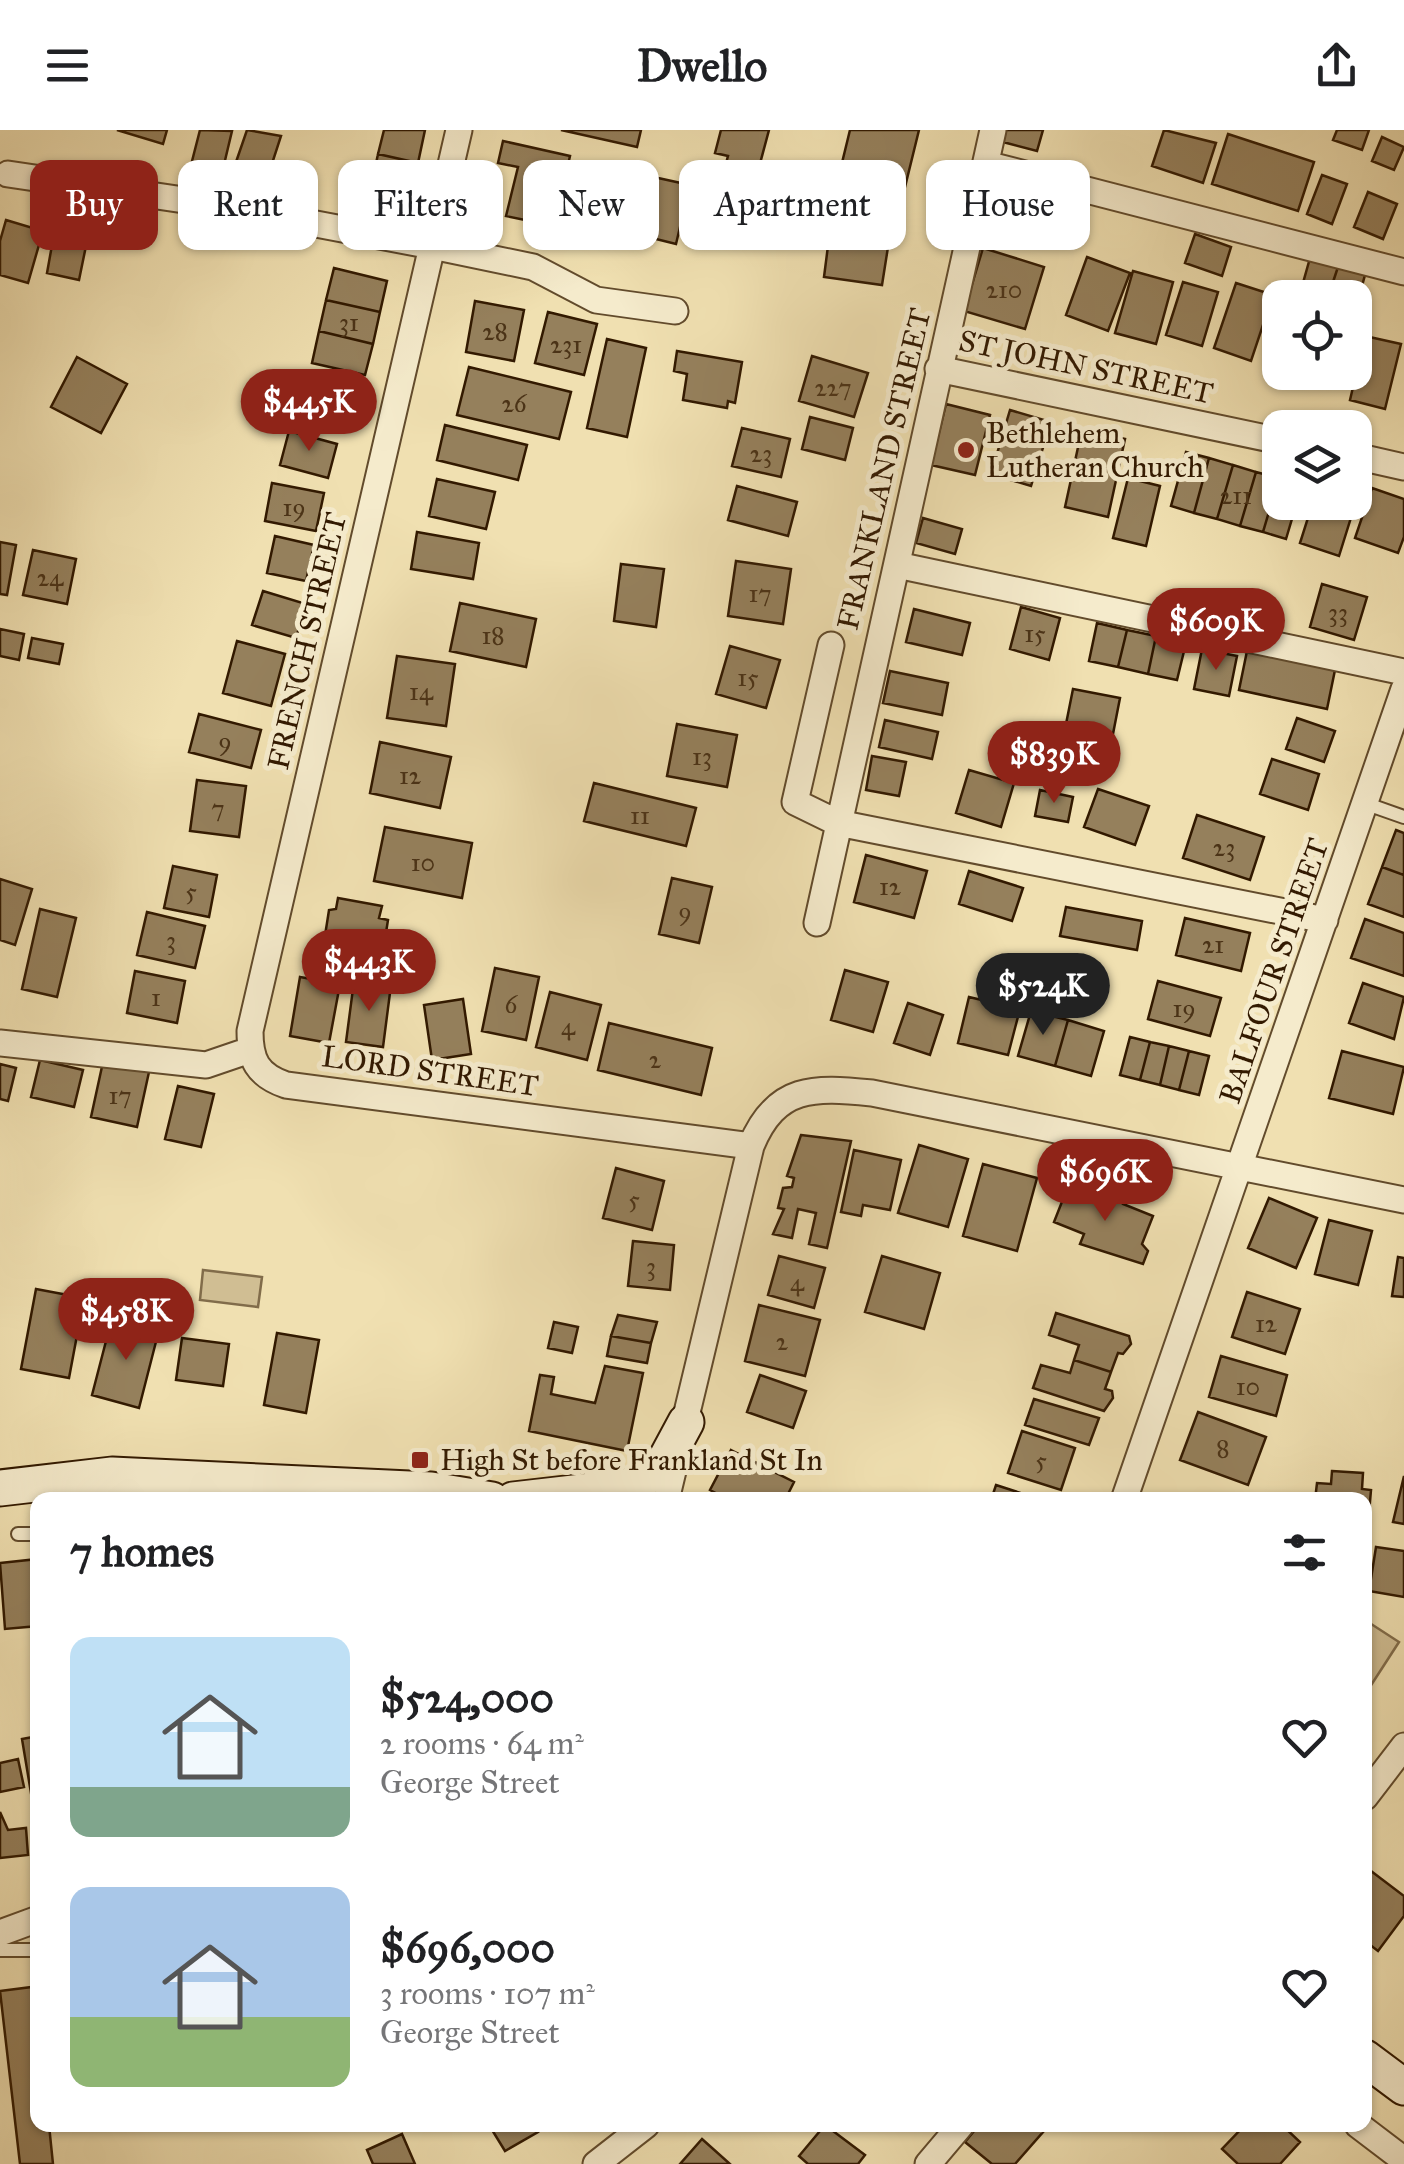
<!DOCTYPE html>
<meta charset="utf-8">
<style>
body{margin:0;font-family:"IM FELL Great Primer",serif;background:#f2f2f2;color:#202124;height:100vh;display:flex;flex-direction:column;font-size:38px;white-space:nowrap}
*{box-sizing:border-box;margin:0}
p{font-size:32px;color:#757577}
.icon{flex:none;width:55px;height:55px;fill:none;stroke:currentColor;stroke-width:2;stroke-linecap:round;stroke-linejoin:round}
.map{position:relative;flex:1;overflow:hidden}
.panel{position:absolute;left:30px;top:1362px;width:1342px;height:640px;display:flex;flex-direction:column;background:#fff;border-radius:20px;box-shadow:0 2px 8px #0004}
.panel>*{flex:none}
.top-card{position:absolute;left:30px;top:30px;width:1345px;height:90px;display:flex;gap:20px}
.buttons{position:absolute;left:1262px;top:150px;display:grid;gap:20px}
.buttons a{display:grid;place-items:center;width:110px;height:110px;border-radius:20px;background:#fff;box-shadow:0 2px 8px #0004;font-size:50px}
.price{position:absolute;translate:-50% -85px;padding:0 22px;border-radius:35px;background:#8f2418;color:#fff;font-size:32px;line-height:65px;filter:drop-shadow(0 2px 5px #0008)}
.price::after{content:'';position:absolute;left:50%;top:60px;width:30px;height:22px;margin-left:-15px;background:inherit;clip-path:polygon(0 0,100% 0,50% 100%)}
.price.on{background:#222;color:#fff}
ul{padding:0;list-style:none}
li{display:flex;align-items:center;gap:30px;height:250px;padding:0 40px}
li span{display:grid;place-items:center;flex:none;width:280px;height:200px;border-radius:20px;color:#555}
li>.icon{margin-inline-start:auto}
span .icon{width:120px;height:120px;fill:#fffc;stroke-width:1}
li b{font-size:42px}
h2{display:flex;justify-content:space-between;align-items:center;height:120px;padding:0 40px;font-size:42px}
.pill{padding:0 35px;border-radius:20px;background:#fff;box-shadow:0 2px 8px #0004;font-size:35px;line-height:90px}
.pill.on{background:#8f2418;color:#fff}
header{display:flex;justify-content:space-between;align-items:center;height:130px;padding:0 40px;background:#fff;font-size:45px;font-weight:700}
.map>svg:first-child{display:block}
.green{fill:#d0be93;stroke:#816c4a;stroke-width:2.5}
.building{fill:#95805c;stroke:#321900;stroke-width:2.5}
.lines{fill:none;stroke-linecap:round;stroke-linejoin:round}
.lane-casing{stroke:#624b2c;stroke-width:16}
.street-casing{stroke:#624b2c;stroke-width:29}
.secondary-casing{stroke:#321900;stroke-width:39}
.lane{stroke:#f5ebcc;stroke-width:12}
.street{stroke:#f5ebcc;stroke-width:25}
.secondary{stroke:#f5ebcc;stroke-width:35}
.poi-dot{fill:#8f2418;stroke:#f5ebcc;stroke-width:4}
.labels{text-anchor:middle;dominant-baseline:central;stroke-width:10;stroke-linejoin:round;paint-order:stroke}
.number-label{font-size:25px;fill:#4b3317}
.street-label{font-size:30px;fill:#321900;stroke:#f5ebcc}
.poi-label{font-size:30px;fill:#321900;stroke:#f5ebcc;text-anchor:start}
</style>
<header><svg class="icon" aria-label="menu" viewBox="0 0 24 24"><path d="M4 6h16M4 12h16M4 18h16"/></svg>Dwello<svg class="icon" aria-label="share" viewBox="0 0 24 24"><path d="M12 15V3M7 8l5-5 5 5M5 13v7h14v-7"/></svg></header>
<div class="map">
<svg width="1404" height="2034" viewBox="0 0 1404 2034">
<rect width="100%" height="100%" fill="#f0e0b1"/>
<filter id="stains"><feTurbulence type="fractalNoise" baseFrequency=".002" numOctaves="4"/><feColorMatrix values="0 0 0 0 .2 0 0 0 0 .09 0 0 0 0 .02 0 0 0 .5 -.17"/></filter>
<radialGradient id="worn" r=".72"><stop offset=".6" stop-color="#630" stop-opacity="0"/><stop offset="1" stop-color="#630" stop-opacity=".3"/></radialGradient>
<path class="green" d="M 203,1140 L 262,1147 L 258,1177 L 200,1170 Z
M 1365,1490 L 1399,1512 L 1366,1563 L 1365,1562 Z"/>
<path class="building" d="M 117,0 L 167,0 L 163,14 Z
M 200,0 L 232,1 L 222,43 L 191,35 Z
M 247,0 L 281,6 L 269,43 L 236,32 Z
M 384,0 L 425,0 L 418,33 L 378,24 Z
M 561,0 L 641,0 L 637,17 Z
M 721,0 L 769,0 L 754,56 L 722,48 L 728,26 L 715,23 Z
M 850,0 L 919,0 L 905,57 L 840,41 Z
M 1006,0 L 1043,0 L 1037,21 L 1003,12 Z
M 1164,0 L 1216,13 L 1203,53 L 1152,36 Z
M 1337,0 L 1369,0 L 1362,20 L 1333,10 Z
M 1228,4 L 1314,32 L 1298,81 L 1212,54 Z
M 1382,7 L 1404,17 L 1394,40 L 1372,31 Z
M 503,11 L 570,26 L 554,96 L 506,86 L 518,37 L 498,33 Z
M 378,24 L 418,33 L 411,66 L 371,57 Z
M 586,36 L 627,43 L 618,92 L 577,85 Z
M 1322,45 L 1347,54 L 1332,94 L 1307,84 Z
M 649,46 L 690,55 L 676,114 L 636,104 Z
M 999,46 L 1079,69 L 1067,110 L 987,87 Z
M 841,59 L 896,71 L 890,98 L 835,86 Z
M 1368,62 L 1397,74 L 1383,109 L 1354,97 Z
M 6,90 L 43,101 L 28,153 L 0,145 L 0,111 Z
M 54,104 L 87,111 L 79,150 L 47,143 Z
M 1195,104 L 1231,117 L 1222,146 L 1185,133 Z
M 829,108 L 888,117 L 882,155 L 824,147 Z
M 983,118 L 1044,137 L 1025,199 L 964,181 Z
M 1087,127 L 1130,143 L 1108,201 L 1066,185 Z
M 1310,128 L 1338,137 L 1330,161 L 1303,153 Z
M 1338,137 L 1365,145 L 1358,170 L 1330,161 Z
M 334,138 L 387,151 L 380,182 L 326,170 Z
M 1133,141 L 1173,152 L 1156,214 L 1115,203 Z
M 1183,152 L 1218,162 L 1202,216 L 1166,205 Z
M 1236,153 L 1273,165 L 1251,231 L 1214,218 Z
M 326,170 L 380,182 L 373,214 L 319,201 Z
M 475,171 L 524,180 L 514,231 L 466,222 Z
M 548,182 L 597,194 L 584,245 L 535,233 Z
M 1276,194 L 1280,195 L 1280,242 L 1294,242 L 1293,248 L 1265,241 Z
M 319,201 L 373,214 L 365,245 L 312,233 Z
M 1365,206 L 1401,214 L 1385,279 L 1350,270 Z
M 607,209 L 646,218 L 627,307 L 587,298 Z
M 677,221 L 742,232 L 735,273 L 728,271 L 727,278 L 683,270 L 687,244 L 674,241 Z
M 812,226 L 868,243 L 854,287 L 799,271 Z
M 77,227 L 127,254 L 101,303 L 51,277 Z
M 469,237 L 571,262 L 559,309 L 457,285 Z
M 1305,242 L 1347,242 L 1343,256 Z
M 309,254 L 343,262 L 336,294 L 302,286 Z
M 946,274 L 990,285 L 975,345 L 931,335 Z
M 1010,280 L 1051,292 L 1031,356 L 991,344 Z
M 810,287 L 853,298 L 845,330 L 802,319 Z
M 445,295 L 527,315 L 518,350 L 437,330 Z
M 742,298 L 790,309 L 781,347 L 732,336 Z
M 1082,299 L 1125,309 L 1108,387 L 1065,377 Z
M 289,301 L 337,314 L 328,348 L 280,335 Z
M 1186,322 L 1209,328 L 1194,383 L 1171,376 Z
M 1209,328 L 1233,335 L 1217,389 L 1194,383 Z
M 1233,335 L 1256,342 L 1240,396 L 1217,389 Z
M 1256,342 L 1279,348 L 1263,402 L 1240,396 Z
M 1128,348 L 1160,356 L 1146,416 L 1113,408 Z
M 1279,348 L 1280,372 L 1297,372 L 1286,409 L 1263,402 Z
M 437,349 L 495,362 L 486,399 L 429,386 Z
M 272,353 L 324,363 L 316,401 L 265,391 Z
M 737,356 L 797,372 L 788,406 L 728,390 Z
M 1372,358 L 1404,369 L 1404,407 L 1398,423 L 1355,408 Z
M 1313,372 L 1354,378 L 1339,426 L 1300,413 Z
M 923,388 L 962,399 L 955,424 L 916,413 Z
M 417,402 L 479,413 L 473,449 L 411,439 Z
M 275,406 L 314,415 L 306,451 L 267,443 Z
M 0,412 L 16,415 L 7,465 L 0,464 Z
M 33,420 L 76,429 L 67,474 L 23,465 Z
M 736,431 L 791,439 L 783,494 L 728,486 Z
M 621,434 L 664,439 L 656,497 L 614,491 Z
M 1322,454 L 1367,467 L 1354,510 L 1310,497 Z
M 263,461 L 306,474 L 296,508 L 252,495 Z
M 460,473 L 536,489 L 526,537 L 450,521 Z
M 1021,477 L 1060,488 L 1049,530 L 1010,519 Z
M 914,479 L 970,493 L 962,525 L 906,512 Z
M 1097,493 L 1127,500 L 1118,537 L 1089,531 Z
M 0,499 L 24,504 L 19,530 L 0,526 Z
M 1127,500 L 1156,506 L 1148,544 L 1118,537 Z
M 1156,506 L 1186,513 L 1177,550 L 1148,544 Z
M 32,508 L 63,514 L 59,534 L 28,528 Z
M 237,511 L 285,524 L 271,576 L 223,563 Z
M 730,516 L 780,530 L 766,578 L 716,564 Z
M 1202,519 L 1237,526 L 1229,566 L 1194,559 Z
M 1247,521 L 1335,540 L 1327,579 L 1239,560 Z
M 397,526 L 455,534 L 446,596 L 387,588 Z
M 890,541 L 948,553 L 942,585 L 883,573 Z
M 1073,559 L 1120,568 L 1112,609 L 1065,599 Z
M 199,584 L 261,600 L 251,638 L 189,622 Z
M 1297,588 L 1335,601 L 1324,632 L 1286,619 Z
M 885,590 L 938,602 L 932,629 L 879,617 Z
M 677,594 L 737,605 L 727,657 L 667,646 Z
M 380,612 L 451,627 L 440,678 L 370,663 Z
M 872,626 L 906,632 L 899,666 L 866,660 Z
M 1272,629 L 1319,644 L 1308,680 L 1260,664 Z
M 969,640 L 1014,653 L 1001,697 L 956,683 Z
M 197,650 L 246,656 L 239,707 L 190,701 Z
M 594,653 L 696,678 L 686,716 L 584,691 Z
M 1098,659 L 1149,676 L 1135,715 L 1084,697 Z
M 1040,660 L 1073,667 L 1068,692 L 1035,686 Z
M 1197,685 L 1264,707 L 1250,750 L 1183,728 Z
M 385,697 L 472,713 L 462,768 L 374,751 Z
M 1396,700 L 1404,703 L 1404,745 L 1382,737 Z
M 866,725 L 927,741 L 914,788 L 854,772 Z
M 173,736 L 217,745 L 209,787 L 164,778 Z
M 1382,737 L 1404,745 L 1404,787 L 1368,774 Z
M 969,741 L 1023,758 L 1012,791 L 959,774 Z
M 672,748 L 712,757 L 699,813 L 659,804 Z
M 0,749 L 32,759 L 15,815 L 0,810 Z
M 338,768 L 382,776 L 379,788 L 388,790 L 385,809 L 393,811 L 389,830 L 324,812 L 329,780 L 336,779 Z
M 1066,777 L 1142,791 L 1137,820 L 1060,806 Z
M 40,779 L 76,788 L 57,867 L 22,859 Z
M 147,782 L 205,796 L 195,838 L 137,825 Z
M 1185,788 L 1250,803 L 1241,841 L 1176,825 Z
M 1365,789 L 1404,803 L 1404,846 L 1351,828 Z
M 495,838 L 539,847 L 526,910 L 482,901 Z
M 845,840 L 888,852 L 873,902 L 831,890 Z
M 135,841 L 185,851 L 177,893 L 127,883 Z
M 300,847 L 340,854 L 329,913 L 290,906 Z
M 354,851 L 391,855 L 383,917 L 346,912 Z
M 1158,851 L 1221,868 L 1210,906 L 1148,889 Z
M 1363,853 L 1404,867 L 1394,909 L 1349,893 Z
M 550,862 L 601,875 L 587,930 L 536,917 Z
M 969,867 L 1020,879 L 1008,925 L 958,913 Z
M 463,869 L 471,924 L 432,930 L 424,875 Z
M 908,873 L 943,885 L 930,925 L 894,913 Z
M 1031,881 L 1068,890 L 1055,936 L 1018,926 Z
M 1068,890 L 1104,901 L 1091,946 L 1055,936 Z
M 609,893 L 712,918 L 701,965 L 598,940 Z
M 1130,907 L 1150,912 L 1140,950 L 1120,945 Z
M 1150,912 L 1169,916 L 1160,955 L 1140,950 Z
M 1169,916 L 1189,921 L 1179,960 L 1160,955 Z
M 1189,921 L 1209,926 L 1199,965 L 1179,960 Z
M 1342,921 L 1404,937 L 1393,984 L 1329,968 Z
M 40,930 L 83,940 L 74,977 L 31,967 Z
M 103,932 L 149,942 L 137,997 L 91,987 Z
M 0,934 L 16,938 L 8,971 L 0,969 Z
M 178,956 L 214,964 L 201,1017 L 165,1009 Z
M 801,1005 L 851,1011 L 827,1118 L 809,1114 L 816,1083 L 798,1079 L 792,1108 L 773,1104 L 784,1079 L 778,1078 L 783,1058 L 792,1057 L 794,1048 L 787,1046 Z
M 919,1015 L 968,1029 L 948,1097 L 898,1083 Z
M 854,1020 L 901,1030 L 890,1080 L 863,1075 L 861,1086 L 841,1082 Z
M 983,1034 L 1037,1048 L 1017,1121 L 963,1106 Z
M 616,1038 L 664,1051 L 652,1100 L 603,1088 Z
M 1069,1054 L 1111,1071 L 1113,1066 L 1124,1070 L 1123,1074 L 1153,1086 L 1142,1114 L 1148,1121 L 1143,1134 L 1080,1114 L 1084,1104 L 1054,1092 Z
M 1269,1068 L 1317,1088 L 1296,1138 L 1248,1118 Z
M 1329,1090 L 1372,1101 L 1358,1155 L 1315,1144 Z
M 633,1111 L 674,1115 L 670,1160 L 628,1156 Z
M 779,1126 L 825,1138 L 814,1178 L 768,1165 Z
M 882,1126 L 940,1143 L 924,1199 L 865,1182 Z
M 1398,1127 L 1404,1128 L 1404,1167 L 1392,1166 Z
M 36,1159 L 84,1168 L 69,1248 L 21,1239 Z
M 1247,1162 L 1300,1179 L 1285,1224 L 1232,1207 Z
M 759,1175 L 820,1190 L 805,1246 L 745,1231 Z
M 1056,1183 L 1129,1206 L 1131,1214 L 1123,1224 L 1118,1223 L 1111,1242 L 1074,1230 L 1079,1215 L 1049,1205 Z
M 618,1185 L 657,1192 L 651,1213 L 611,1206 Z
M 112,1188 L 159,1200 L 139,1278 L 92,1265 Z
M 554,1192 L 578,1197 L 572,1223 L 548,1218 Z
M 277,1203 L 319,1210 L 306,1283 L 264,1275 Z
M 611,1206 L 651,1213 L 647,1233 L 607,1226 Z
M 182,1208 L 229,1214 L 223,1256 L 176,1250 Z
M 1221,1226 L 1287,1245 L 1276,1286 L 1209,1267 Z
M 1074,1230 L 1111,1242 L 1105,1259 L 1112,1261 L 1113,1268 L 1104,1281 L 1033,1258 L 1041,1235 L 1070,1243 Z
M 605,1236 L 643,1243 L 627,1321 L 529,1301 L 540,1245 L 554,1247 L 551,1264 L 595,1273 Z
M 760,1245 L 806,1261 L 793,1298 L 747,1282 Z
M 1034,1269 L 1099,1288 L 1089,1315 L 1025,1295 Z
M 1198,1282 L 1266,1307 L 1248,1355 L 1180,1330 Z
M 1022,1301 L 1075,1318 L 1061,1360 L 1008,1343 Z
M 731,1320 L 794,1352 L 785,1370 L 729,1370 L 710,1360 Z
M 1332,1341 L 1363,1343 L 1362,1359 L 1371,1360 L 1369,1383 L 1365,1383 L 1365,1370 L 1315,1370 L 1317,1353 L 1331,1354 Z
M 1404,1346 L 1404,1394 L 1393,1392 Z
M 996,1355 L 1042,1370 L 991,1370 Z
M 1376,1417 L 1404,1421 L 1404,1467 L 1369,1461 Z
M 38,1429 L 38,1496 L 5,1499 L 0,1433 Z
M 38,1606 L 38,1662 L 31,1663 L 22,1609 Z
M 18,1629 L 24,1657 L 0,1662 L 0,1633 Z
M 0,1682 L 8,1700 L 26,1698 L 28,1725 L 0,1728 Z
M 1371,1741 L 1404,1766 L 1404,1786 L 1378,1821 L 1365,1811 L 1365,1748 Z
M 32,1857 L 38,1902 L 38,1995 L 49,1995 L 53,2034 L 20,2034 L 0,1861 Z
M 489,1995 L 534,1995 L 538,2002 L 505,2021 Z
M 825,1995 L 865,2025 L 858,2034 L 808,2034 L 799,2026 Z
M 979,1995 L 1035,1995 L 1043,2002 L 1015,2034 L 992,2034 L 965,2012 Z
M 1245,1995 L 1282,1995 L 1300,2012 L 1280,2034 L 1238,2034 L 1222,2019 Z
M 402,2004 L 415,2034 L 373,2034 L 367,2020 Z
M 702,2009 L 730,2034 L 680,2034 Z"/>
<g class="lines">
<g class="lane-casing">
<path id="lane" d="M 1367,674 L 1404,687
M 18,1404 L 38,1404
M 0,1820 L 38,1820"/>
</g>
<g class="street-casing">
<path id="street" d="M 459,0 L 250,901 C 250,930 257,945 286,955 L 751,1016
M 986,34 L 1404,142
M 8,44 L 211,74 L 432,116 L 533,137 L 596,170 L 675,181
M 938,239 L 1280,311
M 1355,326 L 1404,337
M 897,435 L 1404,542
M 831,515 L 795,672 L 838,693 L 1325,790
M 817,793 L 993,0
M 0,913 L 206,935 L 250,920
M 666,1370 L 751,1016 C 776,955 814,957 872,963 L 1404,1070
M 1124,1370 L 1404,559
M 1365,1667 L 1404,1616
M 0,1803 L 38,1789
M 1358,1995 L 1404,2030
M 596,2034 L 646,1995
M 928,2034 L 961,1995"/>
</g>
<g class="secondary-casing">
<path id="secondary" d="M 0,1358 L 112,1345 L 431,1360 L 492,1370
M 513,1370 L 635,1356 L 665,1331 L 686,1292
M 1365,1928 L 1404,1957"/>
</g>
<use href="#lane" class="lane"/>
<use href="#street" class="street"/>
<use href="#secondary" class="secondary"/>
</g>
<g class="poi-dot">
<circle cx="966" cy="320" r="10"/>
<rect x="410" y="1320" width="20" height="20" rx="5"/>
</g>
<g class="labels">
<g class="number-label">
<text x="1004" y="159">210</text>
<text x="349" y="192">31</text>
<text x="495" y="201">28</text>
<text x="566" y="214">231</text>
<text x="833" y="257">227</text>
<text x="514" y="273">26</text>
<text x="761" y="323">23</text>
<text x="1236" y="365">211</text>
<text x="294" y="377">19</text>
<text x="50" y="447">24</text>
<text x="760" y="463">17</text>
<text x="1338" y="482">33</text>
<text x="1035" y="503">15</text>
<text x="493" y="505">18</text>
<text x="748" y="547">15</text>
<text x="421" y="561">14</text>
<text x="225" y="611">9</text>
<text x="702" y="626">13</text>
<text x="410" y="645">12</text>
<text x="218" y="678">7</text>
<text x="640" y="685">11</text>
<text x="1224" y="717">23</text>
<text x="423" y="732">10</text>
<text x="890" y="756">12</text>
<text x="191" y="761">5</text>
<text x="685" y="781">9</text>
<text x="171" y="810">3</text>
<text x="1213" y="814">21</text>
<text x="156" y="867">1</text>
<text x="511" y="874">6</text>
<text x="1184" y="878">19</text>
<text x="568" y="896">4</text>
<text x="655" y="929">2</text>
<text x="120" y="965">17</text>
<text x="634" y="1069">5</text>
<text x="651" y="1136">3</text>
<text x="797" y="1152">4</text>
<text x="1266" y="1193">12</text>
<text x="782" y="1211">2</text>
<text x="1248" y="1256">10</text>
<text x="1223" y="1318">8</text>
<text x="1041" y="1330">5</text>
</g>
<g class="street-label">
<text transform="translate(1086 237) rotate(12)">ST JOHN STREET</text>
<text transform="translate(884 339) rotate(-77)">FRANKLAND STREET</text>
<text transform="translate(307 511) rotate(-77)">FRENCH STREET</text>
<text transform="translate(1274 841) rotate(-71)">BALFOUR STREET</text>
<text transform="translate(430 941) rotate(8)">LORD STREET</text>
</g>
<g class="poi-label">
<text x="986" y="303">Bethlehem<tspan x="986" dy="34">Lutheran Church</tspan></text>
<text x="440" y="1330">High St before Frankland St In</text>
</g>
</g>
<rect width="100%" height="100%" filter="url(#stains)"/>
<rect width="100%" height="100%" fill="url(#worn)"/>
</svg>
<div class="buttons">
<a><svg class="icon" aria-label="locate" viewBox="0 0 24 24"><circle cx="12" cy="12" r="6"/><path d="M12 2v4M12 18v4M2 12h4M18 12h4"/></svg></a>
<a><svg class="icon" aria-label="layers" viewBox="0 0 24 24"><path d="M12 4l9 5-9 5-9-5zM3 14l9 5 9-5"/></svg></a>
</div>
<b class="price" style="left:309px;top:324px">$445K</b>
<b class="price" style="left:1216px;top:543px">$609K</b>
<b class="price" style="left:1054px;top:676px">$839K</b>
<b class="price" style="left:369px;top:884px">$443K</b>
<b class="price on" style="left:1043px;top:908px">$524K</b>
<b class="price" style="left:1105px;top:1094px">$696K</b>
<b class="price" style="left:126px;top:1233px">$458K</b>
<div class="top-card">
<a class="pill on">Buy</a>
<a class="pill">Rent</a>
<a class="pill">Filters</a>
<a class="pill">New</a>
<a class="pill">Apartment</a>
<a class="pill">House</a>
</div>
<section class="panel">
<h2>7 homes<svg class="icon" aria-label="filters" viewBox="0 0 24 24"><path d="M4 7h16M4 17h16"/><circle cx="9" cy="7" r="2"/><circle cx="15" cy="17" r="2"/></svg></h2>
<ul>
<li><span style="background:linear-gradient(#bfe0f5 75%,#7fa58c 0)"><svg class="icon" aria-label="home" viewBox="0 0 24 24"><path d="M3 11l9-7 9 7M6 9v11h12V9"/></svg></span><div><b>$524,000</b><p>2 rooms · 64 m²</p><p>George Street</p></div><svg class="icon" aria-label="heart" viewBox="0 0 24 24"><path d="M12 20l-8-8c-3-5 5-10 8-4 3-6 11-1 8 4z"/></svg></li>
<li><span style="background:linear-gradient(#a9c7e8 65%,#8fb573 0)"><svg class="icon" aria-label="home" viewBox="0 0 24 24"><path d="M3 11l9-7 9 7M6 9v11h12V9"/></svg></span><div><b>$696,000</b><p>3 rooms · 107 m²</p><p>George Street</p></div><svg class="icon" aria-label="heart" viewBox="0 0 24 24"><path d="M12 20l-8-8c-3-5 5-10 8-4 3-6 11-1 8 4z"/></svg></li>
</ul>
</section>
</div>
